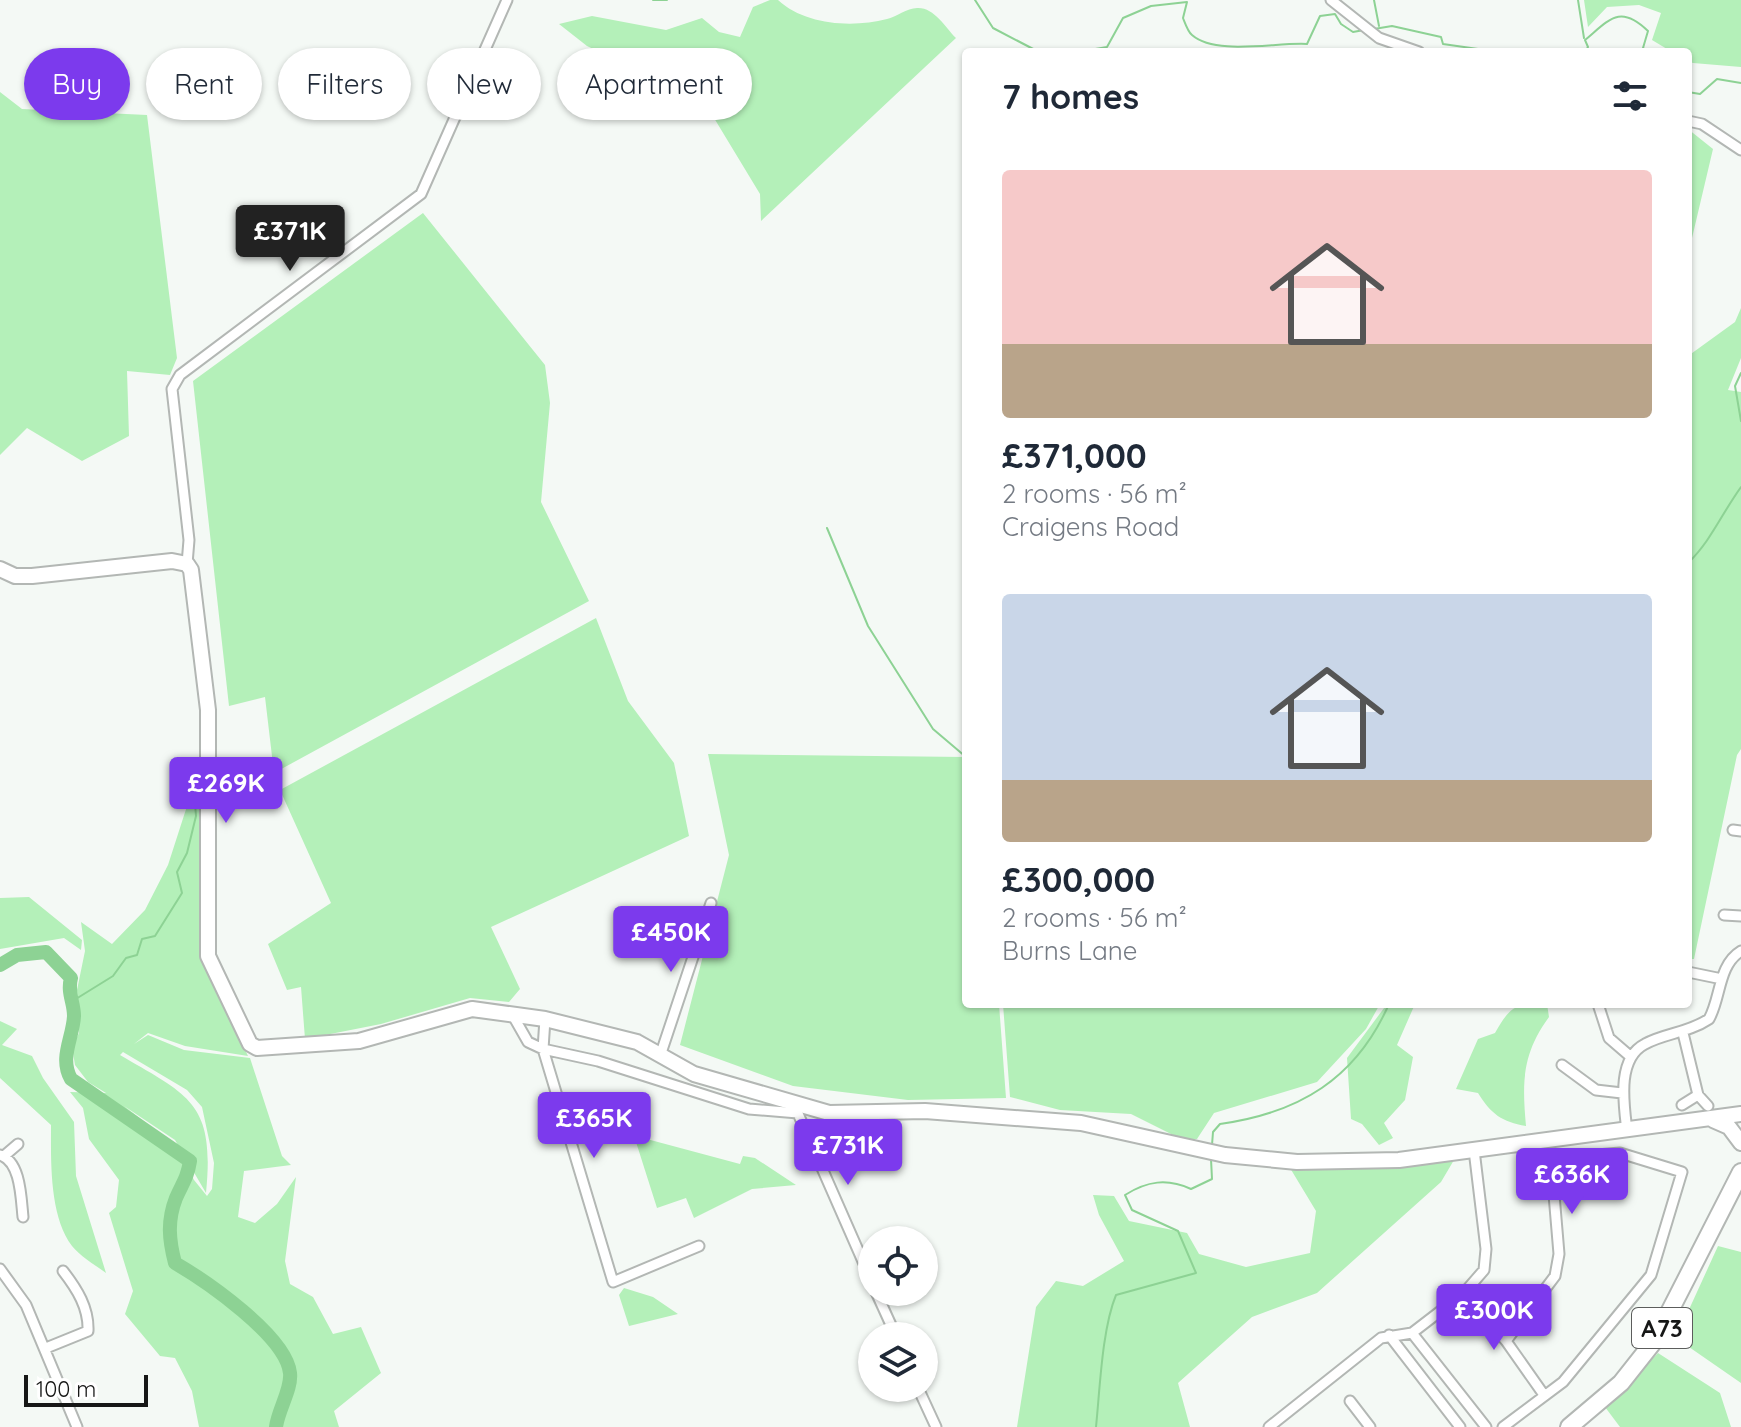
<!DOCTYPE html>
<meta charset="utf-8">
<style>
body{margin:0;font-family:Quicksand,sans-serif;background:#f2f2f3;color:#1f2937;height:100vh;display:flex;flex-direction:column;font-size:30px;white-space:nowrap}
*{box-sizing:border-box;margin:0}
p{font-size:26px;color:#747a83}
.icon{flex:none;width:44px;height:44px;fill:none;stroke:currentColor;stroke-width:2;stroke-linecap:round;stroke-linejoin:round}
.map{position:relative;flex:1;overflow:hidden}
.panel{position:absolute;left:962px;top:48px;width:730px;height:960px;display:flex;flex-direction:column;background:#fff;border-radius:8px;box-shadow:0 2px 6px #0004}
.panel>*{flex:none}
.banner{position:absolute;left:24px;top:48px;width:760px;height:72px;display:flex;gap:16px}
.controls{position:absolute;left:858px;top:1226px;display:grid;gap:16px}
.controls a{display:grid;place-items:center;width:80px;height:80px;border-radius:50%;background:#fff;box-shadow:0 2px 6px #0004;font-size:40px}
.scale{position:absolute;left:24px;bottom:20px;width:124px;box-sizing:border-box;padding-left:8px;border:4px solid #161716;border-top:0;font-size:22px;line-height:28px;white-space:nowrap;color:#161716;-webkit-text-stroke:6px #fff;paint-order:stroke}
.price{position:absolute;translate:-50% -68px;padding:0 18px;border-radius:8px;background:#7c3aed;color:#fff;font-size:26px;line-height:52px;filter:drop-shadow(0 2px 4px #0008)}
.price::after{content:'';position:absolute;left:50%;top:48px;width:24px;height:18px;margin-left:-12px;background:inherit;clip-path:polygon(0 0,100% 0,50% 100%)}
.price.current{background:#222;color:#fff}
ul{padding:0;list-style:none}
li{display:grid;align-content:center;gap:16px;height:424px;padding:0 40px}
li span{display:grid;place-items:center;height:248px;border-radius:8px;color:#555}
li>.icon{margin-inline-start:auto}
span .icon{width:144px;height:144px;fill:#fffc;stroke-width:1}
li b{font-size:34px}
h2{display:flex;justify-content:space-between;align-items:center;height:96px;padding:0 40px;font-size:34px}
.pill{padding:0 28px;border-radius:36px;background:#fff;box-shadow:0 2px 6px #0004;font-size:28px;line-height:72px}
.pill.current{background:#7c3aed;color:#fff}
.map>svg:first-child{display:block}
.green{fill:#b4f0b9;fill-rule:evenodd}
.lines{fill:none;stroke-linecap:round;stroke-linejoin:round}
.stream{stroke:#8dd294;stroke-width:2}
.river{stroke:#8dd294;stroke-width:14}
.street-casing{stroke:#b3b7b4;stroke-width:13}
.secondary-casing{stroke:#b3b7b4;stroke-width:18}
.primary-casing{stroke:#b3b7b4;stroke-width:20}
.street{stroke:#fff;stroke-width:9}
.secondary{stroke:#fff;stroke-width:14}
.primary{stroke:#fff;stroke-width:16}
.labels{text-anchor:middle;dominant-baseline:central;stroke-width:8;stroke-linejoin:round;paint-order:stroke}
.shield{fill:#fff;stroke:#5c5d5c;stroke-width:2}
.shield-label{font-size:24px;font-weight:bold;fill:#161716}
</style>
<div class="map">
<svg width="1741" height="1427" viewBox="0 0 1741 1427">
<rect width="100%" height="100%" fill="#f4f9f5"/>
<path class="green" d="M 770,0 L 778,0 C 805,25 852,28 887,19 C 896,17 907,8 917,8 C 934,7 945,27 956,38 L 761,221 L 760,194 L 691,80 L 654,57 L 608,56 L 587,46 L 559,24 L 592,16 L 666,30 L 702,18 L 719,32 L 740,37 L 753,7 Z
M 1584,0 L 1741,0 L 1741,67 L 1693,63 L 1688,61 L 1688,52 L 1672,52 L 1652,40 L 1661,13 L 1639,5 L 1607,7 L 1588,27 Z
M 0,92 L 22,109 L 147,115 L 177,358 L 170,375 L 127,371 L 129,436 L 82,461 L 27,428 L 0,455 Z
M 1688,129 L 1713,149 L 1688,255 Z
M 423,213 L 545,365 L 550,403 L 541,502 L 589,601 L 274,773 L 265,697 L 229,706 L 193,381 Z
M 1741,308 L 1741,358 L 1728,390 L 1741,392 L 1741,749 L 1737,755 L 1694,959 L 1688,959 L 1688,356 L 1735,322 Z
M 596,618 L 628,701 L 674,763 L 689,836 L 491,927 L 520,989 L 509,1002 L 470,998 L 381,1024 L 305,1039 L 301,987 L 287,990 L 268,944 L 331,903 L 280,790 Z
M 708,754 L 966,757 L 966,1004 L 999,1004 L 1006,1098 L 908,1100 L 793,1086 L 680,1045 L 729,855 Z
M 198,772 L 202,781 L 200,956 L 248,1056 L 185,1046 L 148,1033 L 134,1044 L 148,1035 L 184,1050 L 250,1058 L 282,1156 L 291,1165 L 244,1171 L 238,1217 L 255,1223 L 277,1204 L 296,1177 L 285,1261 L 290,1284 L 313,1297 L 333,1334 L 361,1327 L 381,1373 L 334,1411 L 339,1427 L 199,1427 L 192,1391 L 175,1358 L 160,1356 L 125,1314 L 133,1291 L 109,1213 L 116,1207 L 119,1180 L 89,1139 L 83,1108 L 70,1092 L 106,1093 L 88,1082 L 75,1065 L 72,1047 L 79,1033 L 77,990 L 85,951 L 81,922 L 112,944 L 145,910 L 168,865 ZM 123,1052 L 187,1090 L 202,1107 L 214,1163 L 212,1189 L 207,1196 L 194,1180 L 176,1146 L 124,1106 L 175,1140 L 206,1193 C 215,1103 190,1096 120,1055 Z
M 29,897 L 82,940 L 81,950 L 64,938 L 0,949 L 0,898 Z
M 1003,1004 L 1380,1004 L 1366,1029 L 1317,1082 L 1214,1113 L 1197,1139 L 1181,1139 L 1131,1114 L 1060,1110 L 1010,1097 Z
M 1387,1004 L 1415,1004 L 1397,1045 L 1413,1057 L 1405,1100 L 1384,1123 L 1393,1138 L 1379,1145 L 1362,1124 L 1351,1119 L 1347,1058 Z
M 1547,1004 L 1549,1017 C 1522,1054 1522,1082 1526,1126 C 1502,1122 1491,1114 1478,1093 L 1456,1089 L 1478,1039 L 1495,1033 C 1511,1005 1515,1004 1547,1004 Z
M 0,1021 L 17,1029 L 2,1045 L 32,1056 L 43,1078 L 74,1122 L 76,1176 L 106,1273 C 95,1265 80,1256 72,1246 C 49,1216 51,1160 51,1125 L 0,1078 Z
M 643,1138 L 740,1164 L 743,1156 L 755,1158 L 796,1185 L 752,1189 L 694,1218 L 686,1198 L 657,1208 L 636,1142 Z
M 1454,1160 L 1441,1182 L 1317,1293 L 1252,1317 L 1178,1383 L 1190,1427 L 1017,1427 L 1036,1307 L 1056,1281 L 1083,1286 L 1124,1261 L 1099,1215 L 1093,1195 L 1114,1196 L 1129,1221 L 1187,1233 L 1199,1254 L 1246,1267 L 1310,1253 L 1316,1211 L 1290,1168 Z
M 1718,1246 L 1741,1252 L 1741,1383 L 1676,1338 Z
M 624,1288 L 653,1297 L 678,1314 L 629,1326 L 619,1295 Z
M 1658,1353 L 1720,1393 L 1731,1427 L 1620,1427 L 1605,1407 Z"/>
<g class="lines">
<path class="stream" d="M 653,0 L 667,0
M 975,0 L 993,28 L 1039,52
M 1374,0 L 1379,26
M 1578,0 L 1584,38
M 1374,29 L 1392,26 L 1441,37 L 1443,44 L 1499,52
M 1078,52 L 1107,47 L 1123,18 L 1151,6 L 1187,2 L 1183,18 C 1185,23 1188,32 1192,35 C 1216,56 1276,42 1307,44 L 1320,16 L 1335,14 L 1341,24 L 1353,32 L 1364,30
M 1585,52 L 1588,47 L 1585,40 C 1610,19 1620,4 1648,31 L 1643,48 L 1650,52
M 1688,92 L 1700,94 L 1717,79 L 1741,83
M 1741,373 L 1735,386 L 1741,421
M 827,528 L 868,626 L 933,729 L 966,757
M 1688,563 C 1711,541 1722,513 1741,487
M 71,1002 L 113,976 L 126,958 L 137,955 L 142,939 L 155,936 L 182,893 L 177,872 L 187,853 L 196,816 L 194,791
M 1212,1145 L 1213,1132 L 1220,1124 C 1299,1113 1356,1079 1389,1004
M 1096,1427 C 1100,1388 1102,1329 1116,1295 L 1196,1273 L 1178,1231 L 1132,1210 L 1125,1195 C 1147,1181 1167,1178 1191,1189 L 1212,1179 L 1211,1159"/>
<path class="river" d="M 0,965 L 17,955 L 46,952 L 71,978 C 67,993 74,1002 74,1016 C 73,1038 59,1058 71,1079 L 190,1161 C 187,1179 183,1182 176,1198 C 167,1221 169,1240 175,1263 C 206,1281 286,1336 290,1373 C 292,1389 278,1410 276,1427"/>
<g class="street-casing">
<path id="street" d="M 1331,0 L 1379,38 L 1419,52
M 1688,121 L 1702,124 L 1741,150
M 187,564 L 189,540 L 172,389 L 180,375 L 421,194 L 507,0
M 1733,830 L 1741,831
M 1724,915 L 1741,916
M 1688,972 L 1722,979
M 1598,1004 L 1609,1038 L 1631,1057
M 512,1014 L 528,1042 L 543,1049 L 598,1061 L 749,1109 L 798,1113
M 545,1019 L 543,1049 L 613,1282 L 699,1246
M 1683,1033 L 1698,1095
M 660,1056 L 711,903
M 1562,1065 L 1596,1090 L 1622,1093
M 1682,1105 L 1698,1095 L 1708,1106
M 796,1109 L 872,1282
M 1627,1131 C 1624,1105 1616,1059 1645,1044 C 1665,1033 1688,1033 1709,1019 C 1721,998 1718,965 1741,951
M 0,1155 C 21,1161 21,1199 23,1217
M 4,1156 L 18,1144
M 0,1269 L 26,1305 L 77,1427
M 876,1292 L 896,1336
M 1464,1293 L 1506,1341 L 1544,1395
M 1412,1333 L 1486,1427
M 1389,1335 L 1460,1427
M 46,1348 L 88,1331 C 89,1308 77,1289 63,1271
M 918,1388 L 936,1427
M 1350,1401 L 1370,1427
M 1269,1427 L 1381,1338 L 1412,1333 L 1464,1293 L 1484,1270 L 1486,1249 L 1474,1150
M 1503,1427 L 1563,1382 L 1651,1275 L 1682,1172 L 1620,1153 L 1551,1159 L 1559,1254 L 1555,1276 L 1506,1341"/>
</g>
<g class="secondary-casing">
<path id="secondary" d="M 0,569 L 15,576 L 32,576 L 172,561 L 187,564 L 191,570 L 208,710 L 208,956 L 250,1044 L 257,1048 L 359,1041 L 472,1009 L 545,1019 L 637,1042 L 694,1074 L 829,1113 L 925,1111 L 1081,1123 L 1225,1155 L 1297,1162 L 1399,1160 L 1741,1114
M 1713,1120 L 1729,1127 L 1741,1143"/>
</g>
<g class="primary-casing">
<path id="primary" d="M 1569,1427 L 1621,1383 L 1655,1340 L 1741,1172"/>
</g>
<use href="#street" class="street"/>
<use href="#secondary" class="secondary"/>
<use href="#primary" class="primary"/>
</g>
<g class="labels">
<rect class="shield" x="1632" y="1308" width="60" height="40" rx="6"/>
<g class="shield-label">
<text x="1662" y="1328">A73</text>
</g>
</g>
</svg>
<div class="controls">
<a><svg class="icon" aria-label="locate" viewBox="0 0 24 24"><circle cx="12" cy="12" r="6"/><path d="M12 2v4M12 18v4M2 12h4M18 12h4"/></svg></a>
<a><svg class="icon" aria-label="layers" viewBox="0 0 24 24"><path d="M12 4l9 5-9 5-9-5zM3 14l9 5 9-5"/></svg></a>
</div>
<div class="scale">100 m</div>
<b class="price current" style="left:290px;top:273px">£371K</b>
<b class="price" style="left:226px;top:825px">£269K</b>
<b class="price" style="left:671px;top:974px">£450K</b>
<b class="price" style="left:594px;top:1160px">£365K</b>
<b class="price" style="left:848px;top:1187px">£731K</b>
<b class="price" style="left:1572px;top:1216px">£636K</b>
<b class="price" style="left:1494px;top:1352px">£300K</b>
<div class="banner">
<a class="pill current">Buy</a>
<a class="pill">Rent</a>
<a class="pill">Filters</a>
<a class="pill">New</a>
<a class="pill">Apartment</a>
</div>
<section class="panel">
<h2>7 homes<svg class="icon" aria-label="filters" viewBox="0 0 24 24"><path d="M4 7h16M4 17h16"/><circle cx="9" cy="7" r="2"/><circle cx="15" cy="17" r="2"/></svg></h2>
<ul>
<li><span style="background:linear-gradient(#f6c9c9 70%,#b9a48a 0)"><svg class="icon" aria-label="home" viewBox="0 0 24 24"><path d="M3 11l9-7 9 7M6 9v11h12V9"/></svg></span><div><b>£371,000</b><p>2 rooms · 56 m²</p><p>Craigens Road</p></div></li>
<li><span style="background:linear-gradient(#c9d6e8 75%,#b9a48a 0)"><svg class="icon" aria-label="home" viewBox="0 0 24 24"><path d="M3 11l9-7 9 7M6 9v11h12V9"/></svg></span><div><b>£300,000</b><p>2 rooms · 56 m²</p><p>Burns Lane</p></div></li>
</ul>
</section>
</div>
